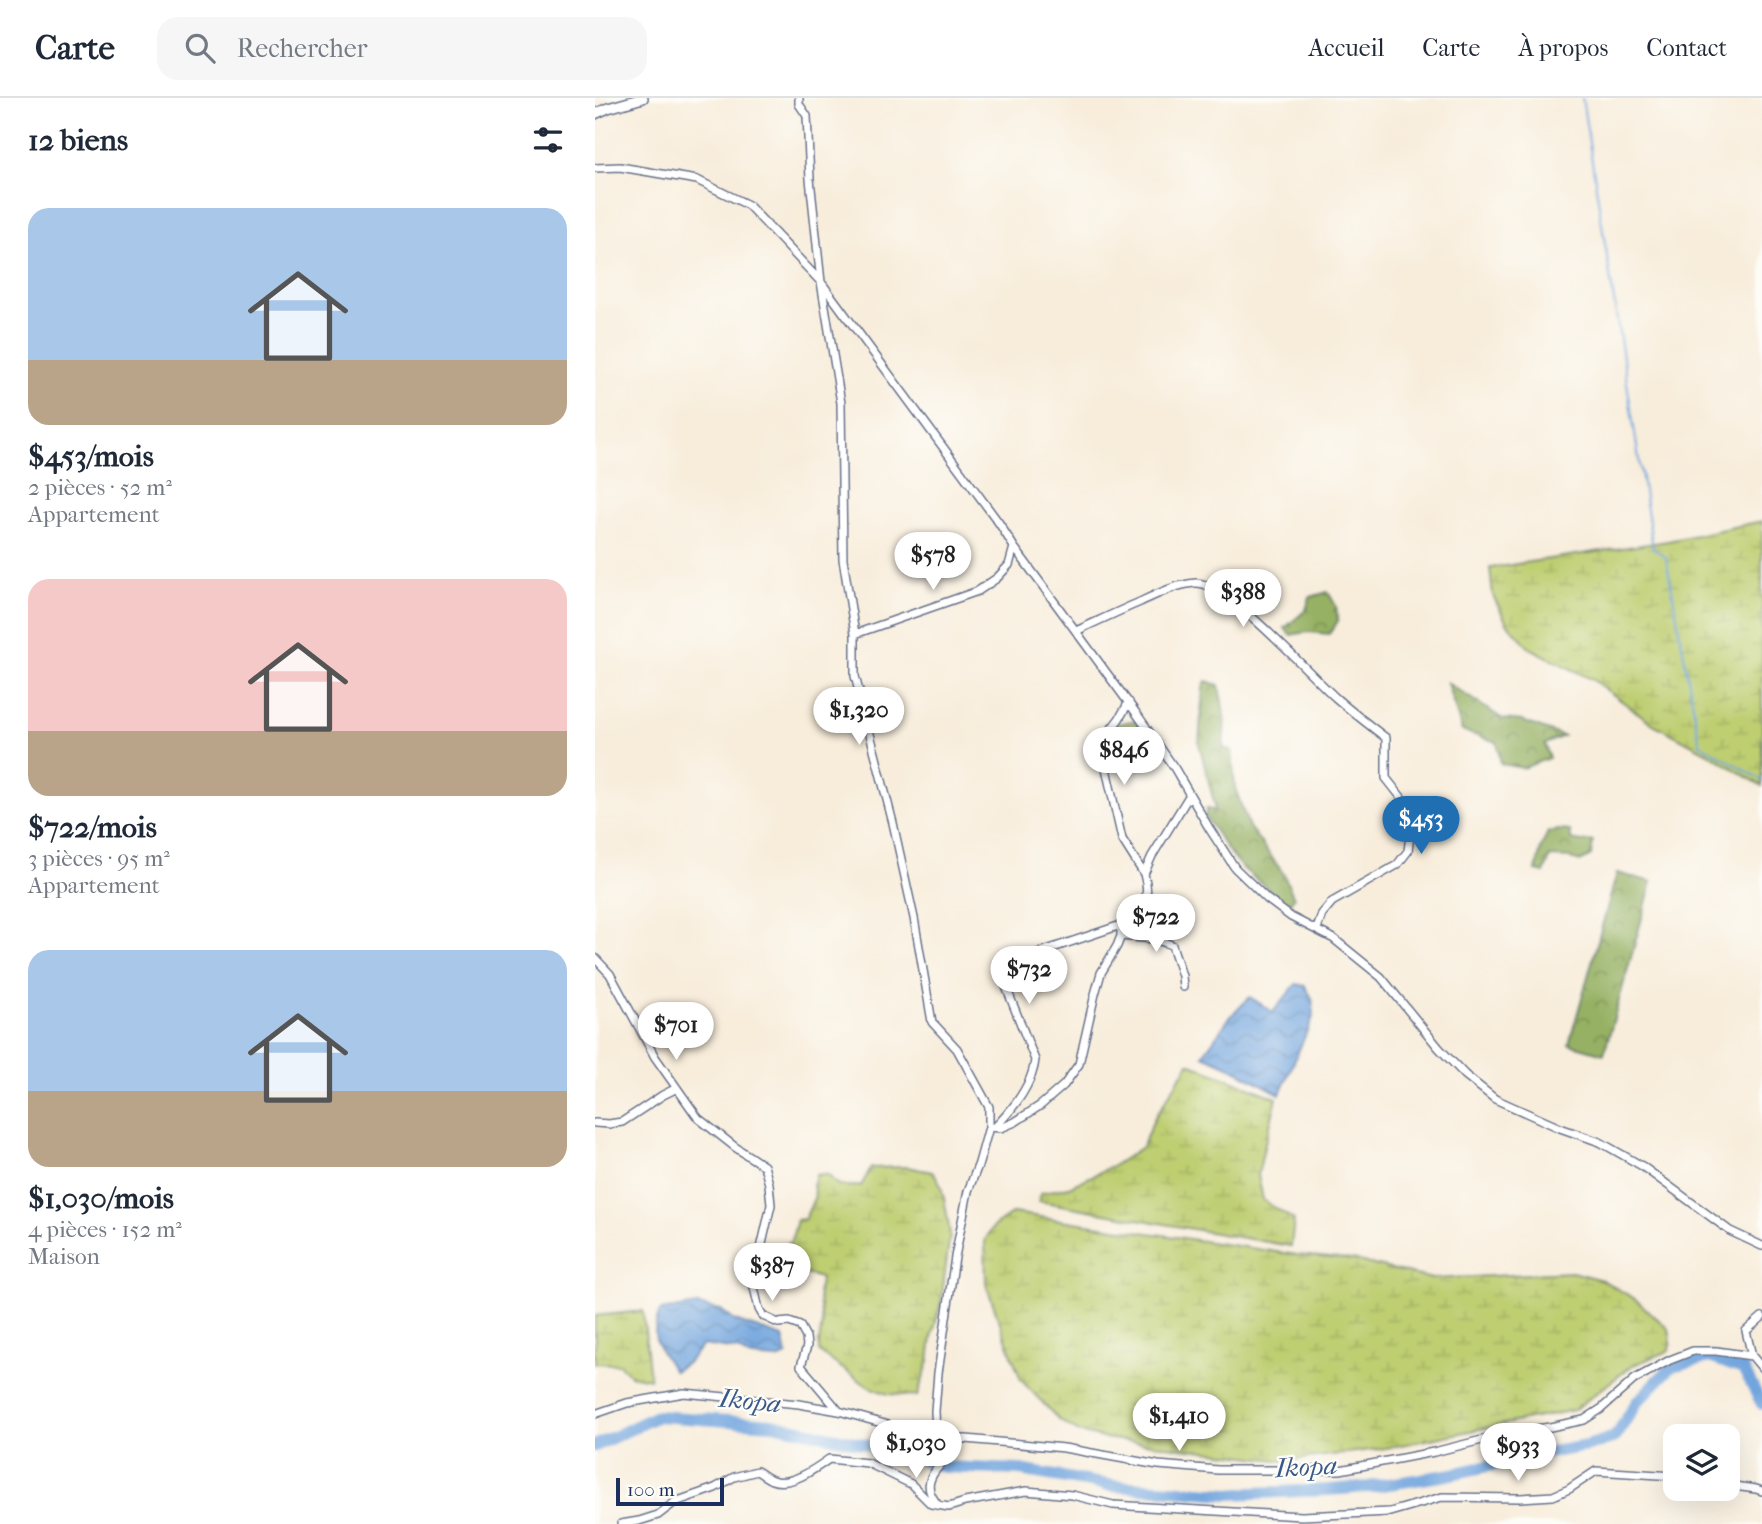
<!DOCTYPE html>
<html lang="fr">
<meta charset="utf-8">
<style>
body{margin:0;font-family:"IM FELL French Canon",serif;background:#f6f6f7;color:#1f2937;height:100vh;display:flex;flex-direction:column;font-size:26px;white-space:nowrap}
*{box-sizing:border-box;margin:0}
p{font-size:23px;color:#747a83}
.icon{flex:none;width:38px;height:38px;fill:none;stroke:currentColor;stroke-width:2;stroke-linecap:round;stroke-linejoin:round}
.map{position:relative;flex:1;overflow:hidden}
.sheet{display:flex;flex-direction:column;background:#fff;width:595px}
.sheet>*{flex:none}
.controls{position:absolute;left:1068px;top:1326px;display:grid;gap:14px}
.controls a{display:grid;place-items:center;width:77px;height:77px;border-radius:14px;background:#fff;box-shadow:0 7px 28px #0002;font-size:35px}
.scale{position:absolute;left:21px;bottom:18px;width:108px;box-sizing:border-box;padding-left:7px;border:4px solid #1b2f5e;border-top:0;font-size:19px;line-height:24px;white-space:nowrap;color:#1b2f5e;-webkit-text-stroke:5px #fdfcf7;paint-order:stroke}
.price{position:absolute;translate:-50% -60px;padding:0 16px;border-radius:24px;background:#fff;color:#222;font-size:23px;line-height:46px;filter:drop-shadow(0 2px 4px #0008)}
.price::after{content:'';position:absolute;left:50%;top:42px;width:21px;height:16px;margin-left:-10px;background:inherit;clip-path:polygon(0 0,100% 0,50% 100%)}
.price.active{background:#1f6fb2;color:#fff}
ul{padding:0;list-style:none}
li{display:grid;align-content:center;gap:14px;height:371px;padding:0 28px}
li span{display:grid;place-items:center;height:217px;border-radius:21px;color:#555}
li>.icon{margin-inline-start:auto}
span .icon{width:126px;height:126px;fill:#fffc;stroke-width:1}
li b{font-size:30px}
h2{display:flex;justify-content:space-between;align-items:center;height:84px;padding:0 28px;font-size:30px}
header{display:flex;align-items:center;gap:42px;box-sizing:border-box;height:98px;padding:0 35px;background:#fff;border-bottom:2px solid #e0e1e3}
header strong{font-size:33px}
nav{display:flex;gap:38px;margin-inline-start:auto;font-size:24px}
.search{width:490px;height:63px;background:#f6f6f7;display:flex;align-items:center;gap:18px;box-sizing:border-box;padding:0 24px;border-radius:21px;color:#747a83;font-size:26px}
main{display:flex;flex:1;min-height:0}
.map>svg:first-child{display:block}
.forest{fill:url(#forest-crowns);stroke:#587060;stroke-width:2}
.wetland{fill:url(#wetland-marsh);stroke:#6c7e68;stroke-width:2}
.water{fill:url(#water-waves);stroke:#466a9e;stroke-width:2}
.lines{fill:none;stroke-linecap:round;stroke-linejoin:round}
.stream{stroke:#72a5de;stroke-width:2}
.river{stroke:#72a5de;stroke-width:12}
.minor-casing{stroke:#68728a;stroke-width:10}
.tertiary-casing{stroke:#68728a;stroke-width:12}
.minor{stroke:#fff;stroke-width:7}
.tertiary{stroke:#fff;stroke-width:9}
.labels{text-anchor:middle;dominant-baseline:central;stroke-width:5;stroke-linejoin:round;paint-order:stroke}
.water-label{font-size:26px;font-style:italic;fill:#39588b;stroke:#fdfcf7}
</style>
<header>
<strong>Carte</strong>
<div class="search"><svg class="icon" aria-label="search" viewBox="0 0 24 24"><circle cx="10" cy="10" r="6"/><path d="M15 15l6 6"/></svg>Rechercher</div>
<nav><a>Accueil</a><a>Carte</a><a>À propos</a><a>Contact</a></nav>
</header>
<main>
<section class="sheet">
<h2>12 biens<svg class="icon" aria-label="filters" viewBox="0 0 24 24"><path d="M4 7h16M4 17h16"/><circle cx="9" cy="7" r="2"/><circle cx="15" cy="17" r="2"/></svg></h2>
<ul>
<li><span style="background:linear-gradient(#a9c7e8 70%,#b9a48a 0)"><svg class="icon" aria-label="home" viewBox="0 0 24 24"><path d="M3 11l9-7 9 7M6 9v11h12V9"/></svg></span><div><b>$453/mois</b><p>2 pièces · 52 m²</p><p>Appartement</p></div></li>
<li><span style="background:linear-gradient(#f6c9c9 70%,#b9a48a 0)"><svg class="icon" aria-label="home" viewBox="0 0 24 24"><path d="M3 11l9-7 9 7M6 9v11h12V9"/></svg></span><div><b>$722/mois</b><p>3 pièces · 95 m²</p><p>Appartement</p></div></li>
<li><span style="background:linear-gradient(#a9c7e8 65%,#b9a48a 0)"><svg class="icon" aria-label="home" viewBox="0 0 24 24"><path d="M3 11l9-7 9 7M6 9v11h12V9"/></svg></span><div><b>$1,030/mois</b><p>4 pièces · 152 m²</p><p>Maison</p></div></li>
</ul>
</section>
<div class="map">
<svg width="1167" height="1426" viewBox="0 0 1167 1426">
<defs>
<pattern id="forest-crowns" width="20" height="18" patternUnits="userSpaceOnUse" patternTransform="scale(1.75)"><rect width="20" height="18" fill="#96b163"/><path d="M2 6a3 3 0 1 1 6 0M12 15a3 3 0 1 1 6 0" fill="none" stroke="#7a9055"/></pattern>
<pattern id="wetland-marsh" width="20" height="14" patternUnits="userSpaceOnUse" patternTransform="scale(1.75)"><rect width="20" height="14" fill="#bece71"/><path d="M1 5h8M5 5V1M11 12h8M15 12V8" fill="none" stroke="#a3b164"/></pattern>
<pattern id="water-waves" width="16" height="10" patternUnits="userSpaceOnUse" patternTransform="scale(1.75)"><rect width="16" height="10" fill="#72a5de"/><path d="M0 5q4-4 8 0t8 0" fill="none" stroke="#5d87b7"/></pattern>
</defs>
<rect width="100%" height="100%" fill="#fdfcf7"/>
<filter id="ink" filterUnits="userSpaceOnUse"><feTurbulence type="fractalNoise" baseFrequency=".0143" numOctaves="2"/><feDisplacementMap in="SourceGraphic" scale="14" xChannelSelector="R" yChannelSelector="G"/><feConvolveMatrix kernelMatrix="1 2 1 2 8 2 1 2 1" color-interpolation-filters="sRGB"/></filter>
<filter id="wash" filterUnits="userSpaceOnUse"><feTurbulence type="fractalNoise" baseFrequency=".00686" numOctaves="4" result="noise"/><feDisplacementMap in="SourceGraphic" scale="28" xChannelSelector="R" yChannelSelector="G"/><feGaussianBlur stdDeviation="1.57" result="paint"/><feColorMatrix in="noise" values="0 0 0 0 0 0 0 0 0 0 0 0 0 0 0 0 0 1.4 0 .05"/><feComposite in="paint" operator="in"/></filter>
<g filter="url(#wash)">
<rect width="100%" height="100%" fill="#f8eddb"/>
<path class="forest" d="M 733,494 L 741,508 L 743,523 L 734,536 L 714,534 L 695,537 L 690,530 L 711,512 L 715,499 Z
M 611,583 L 624,587 L 630,622 L 628,650 L 637,653 L 640,690 L 654,729 L 688,775 L 699,800 L 693,807 L 646,769 L 631,750 L 610,718 L 612,710 L 619,713 L 620,708 L 604,646 L 608,590 Z
M 852,585 L 908,621 L 927,623 L 968,638 L 950,646 L 954,660 L 928,670 L 906,666 L 902,644 L 867,633 Z
M 540,622 L 546,627 L 536,641 L 534,650 L 549,653 L 543,668 L 518,668 C 505,651 511,642 522,626 Z
M 964,732 L 975,733 L 976,742 L 987,744 L 998,743 L 996,758 L 985,764 L 975,760 L 955,759 L 949,775 L 941,773 L 946,749 L 953,734 Z
M 1022,775 L 1057,784 L 1009,956 L 974,946 Z"/>
<path class="wetland" d="M 1167,423 L 1167,688 L 1113,655 L 1058,626 L 998,582 L 935,550 L 912,525 L 898,498 L 895,470 L 1073,443 Z
M 594,965 L 682,1000 L 668,1053 L 663,1077 L 668,1102 L 699,1122 L 696,1148 L 614,1134 L 444,1103 L 445,1095 L 474,1089 L 518,1068 L 547,1049 L 559,1021 Z
M 312,1069 L 337,1074 L 342,1079 L 346,1089 L 350,1105 L 355,1136 L 346,1204 L 337,1239 L 334,1263 L 322,1298 L 293,1296 L 274,1289 L 227,1256 L 224,1253 L 224,1245 L 227,1226 L 223,1192 L 226,1180 L 210,1176 L 177,1176 L 174,1174 L 173,1163 L 177,1153 L 196,1144 L 202,1122 L 210,1121 L 220,1098 L 218,1087 L 221,1077 L 229,1076 L 235,1078 C 241,1091 254,1088 266,1088 L 276,1070 Z
M 418,1115 L 702,1157 L 758,1162 L 837,1181 L 977,1174 L 1007,1182 L 1040,1201 L 1074,1231 L 1076,1245 L 1074,1253 L 1038,1267 L 979,1312 L 791,1350 L 690,1363 L 508,1340 L 484,1334 L 464,1322 L 426,1282 L 391,1186 L 390,1142 L 399,1128 Z
M 48,1213 L 55,1281 L 35,1277 L 24,1266 L 0,1265 L 0,1218 Z"/>
<path class="water" d="M 701,886 L 710,888 L 717,900 L 719,917 L 685,996 L 631,967 L 608,957 L 635,919 L 655,899 L 678,914 Z
M 102,1207 L 126,1212 L 140,1223 L 188,1239 L 192,1257 L 183,1261 L 166,1260 L 152,1258 L 143,1252 L 108,1247 L 92,1265 L 79,1273 C 63,1250 54,1240 65,1213 Z"/>
<g class="lines">
<path class="stream" d="M 987,0 L 1058,450 L 1071,459 L 1105,646 L 1167,682"/>
<path class="river" d="M 0,1348 L 62,1318 L 178,1326 L 306,1354 L 350,1369 L 425,1372 L 519,1388 L 633,1396 L 732,1392 L 774,1389 L 852,1377 L 957,1354 L 992,1348 L 1020,1339 L 1042,1304 L 1077,1268 L 1115,1259 L 1148,1271 L 1167,1306"/>
</g>
</g>
<g filter="url(#ink)">
<g class="lines">
<g class="minor-casing">
<path id="minor" d="M 204,0 L 204,6 L 212,18 L 215,81 L 226,184 L 404,425 L 419,449 L 544,619 L 580,671 L 614,730 L 640,770 L 672,801 L 696,819 L 739,841 L 786,879 L 844,950 L 870,977 L 900,1001 L 965,1030 L 1005,1044 L 1047,1068 L 1135,1133 L 1167,1148
M 0,70 L 25,69 L 102,82 L 153,107 L 226,184 L 246,305 L 248,461 L 260,536 L 260,578 L 298,725 L 319,820 L 337,924 L 362,951 L 394,1009 L 394,1029 L 384,1065 L 373,1093 L 360,1159 L 343,1275 L 340,1313 L 341,1337 L 346,1348 L 345,1367 C 332,1381 330,1392 343,1407
M 481,533 C 503,523 524,513 545,504 C 562,496 582,486 601,485 C 632,484 715,577 741,600 C 757,614 774,627 791,640 L 791,680 L 806,699 L 816,730 L 813,753 L 802,767 L 737,804 L 727,816 L 722,831
M 260,536 L 383,493 L 402,480 L 414,467 L 419,449
M 534,604 L 524,621 L 507,643 L 512,675 L 527,741 L 549,776
M 526,838 L 559,841 L 577,847 L 587,878 L 588,889
M 0,860 L 15,876 L 60,959 L 103,1020 L 140,1049 L 169,1068 L 174,1086 L 176,1107 L 158,1185 L 164,1211 L 168,1218 L 183,1225 L 194,1224 L 205,1228 L 211,1239 L 212,1248 L 206,1268 L 244,1313
M 0,1025 L 14,1026 L 27,1024 L 68,997 L 82,990
M 394,1029 L 406,1030 L 420,1024 L 446,1007 L 469,987 L 484,966 L 500,896 L 506,875 L 522,848 L 526,838 L 526,827 C 547,811 557,804 549,776 L 557,758 L 594,698
M 400,1029 C 418,1011 437,988 440,962 L 406,876 L 410,866 L 526,827
M 1167,1219 L 1151,1233 L 1157,1258 L 1167,1270
M 0,1316 L 32,1305 L 89,1295 L 204,1306 L 244,1313 L 311,1332 L 329,1329 L 341,1337 L 354,1341 L 371,1341 L 469,1350 L 563,1367 L 623,1372 L 745,1372 L 839,1354 L 919,1334 L 955,1329 L 989,1322 L 1006,1311 L 1040,1281 L 1075,1262 L 1098,1253 L 1121,1253 L 1157,1258
M 1132,1387 L 1161,1391 L 1167,1393
M 26,1426 L 44,1423 L 63,1417 L 80,1404 L 120,1390 L 139,1379 L 162,1373 C 167,1376 172,1380 177,1382 C 195,1389 220,1371 234,1361 L 273,1365 L 316,1386 L 336,1406 L 354,1409 L 370,1404 L 431,1393 L 477,1397 L 518,1407 L 707,1418 L 795,1414 L 847,1399 L 925,1400 L 958,1398 L 974,1391 L 1001,1373 L 1080,1378"/>
</g>
<g class="tertiary-casing">
<path id="tertiary" d="M 0,16 L 13,10 L 48,0"/>
</g>
<use href="#minor" class="minor"/>
<use href="#tertiary" class="tertiary"/>
</g>
</g>
<g class="labels">
<g class="water-label">
<text transform="translate(155 1303) rotate(6)">Ikopa</text>
<text transform="translate(711 1369) rotate(-3)">Ikopa</text>
</g>
</g>
</svg>
<div class="controls">
<a><svg class="icon" aria-label="layers" viewBox="0 0 24 24"><path d="M12 4l9 5-9 5-9-5zM3 14l9 5 9-5"/></svg></a>
</div>
<div class="scale">100 m</div>
<b class="price" style="left:338px;top:494px">$578</b>
<b class="price" style="left:648px;top:531px">$388</b>
<b class="price" style="left:264px;top:649px">$1,320</b>
<b class="price" style="left:529px;top:689px">$846</b>
<b class="price active" style="left:826px;top:758px">$453</b>
<b class="price" style="left:561px;top:856px">$722</b>
<b class="price" style="left:434px;top:908px">$732</b>
<b class="price" style="left:81px;top:964px">$701</b>
<b class="price" style="left:177px;top:1205px">$387</b>
<b class="price" style="left:584px;top:1355px">$1,410</b>
<b class="price" style="left:321px;top:1382px">$1,030</b>
<b class="price" style="left:923px;top:1385px">$933</b>
</div>
</main>
